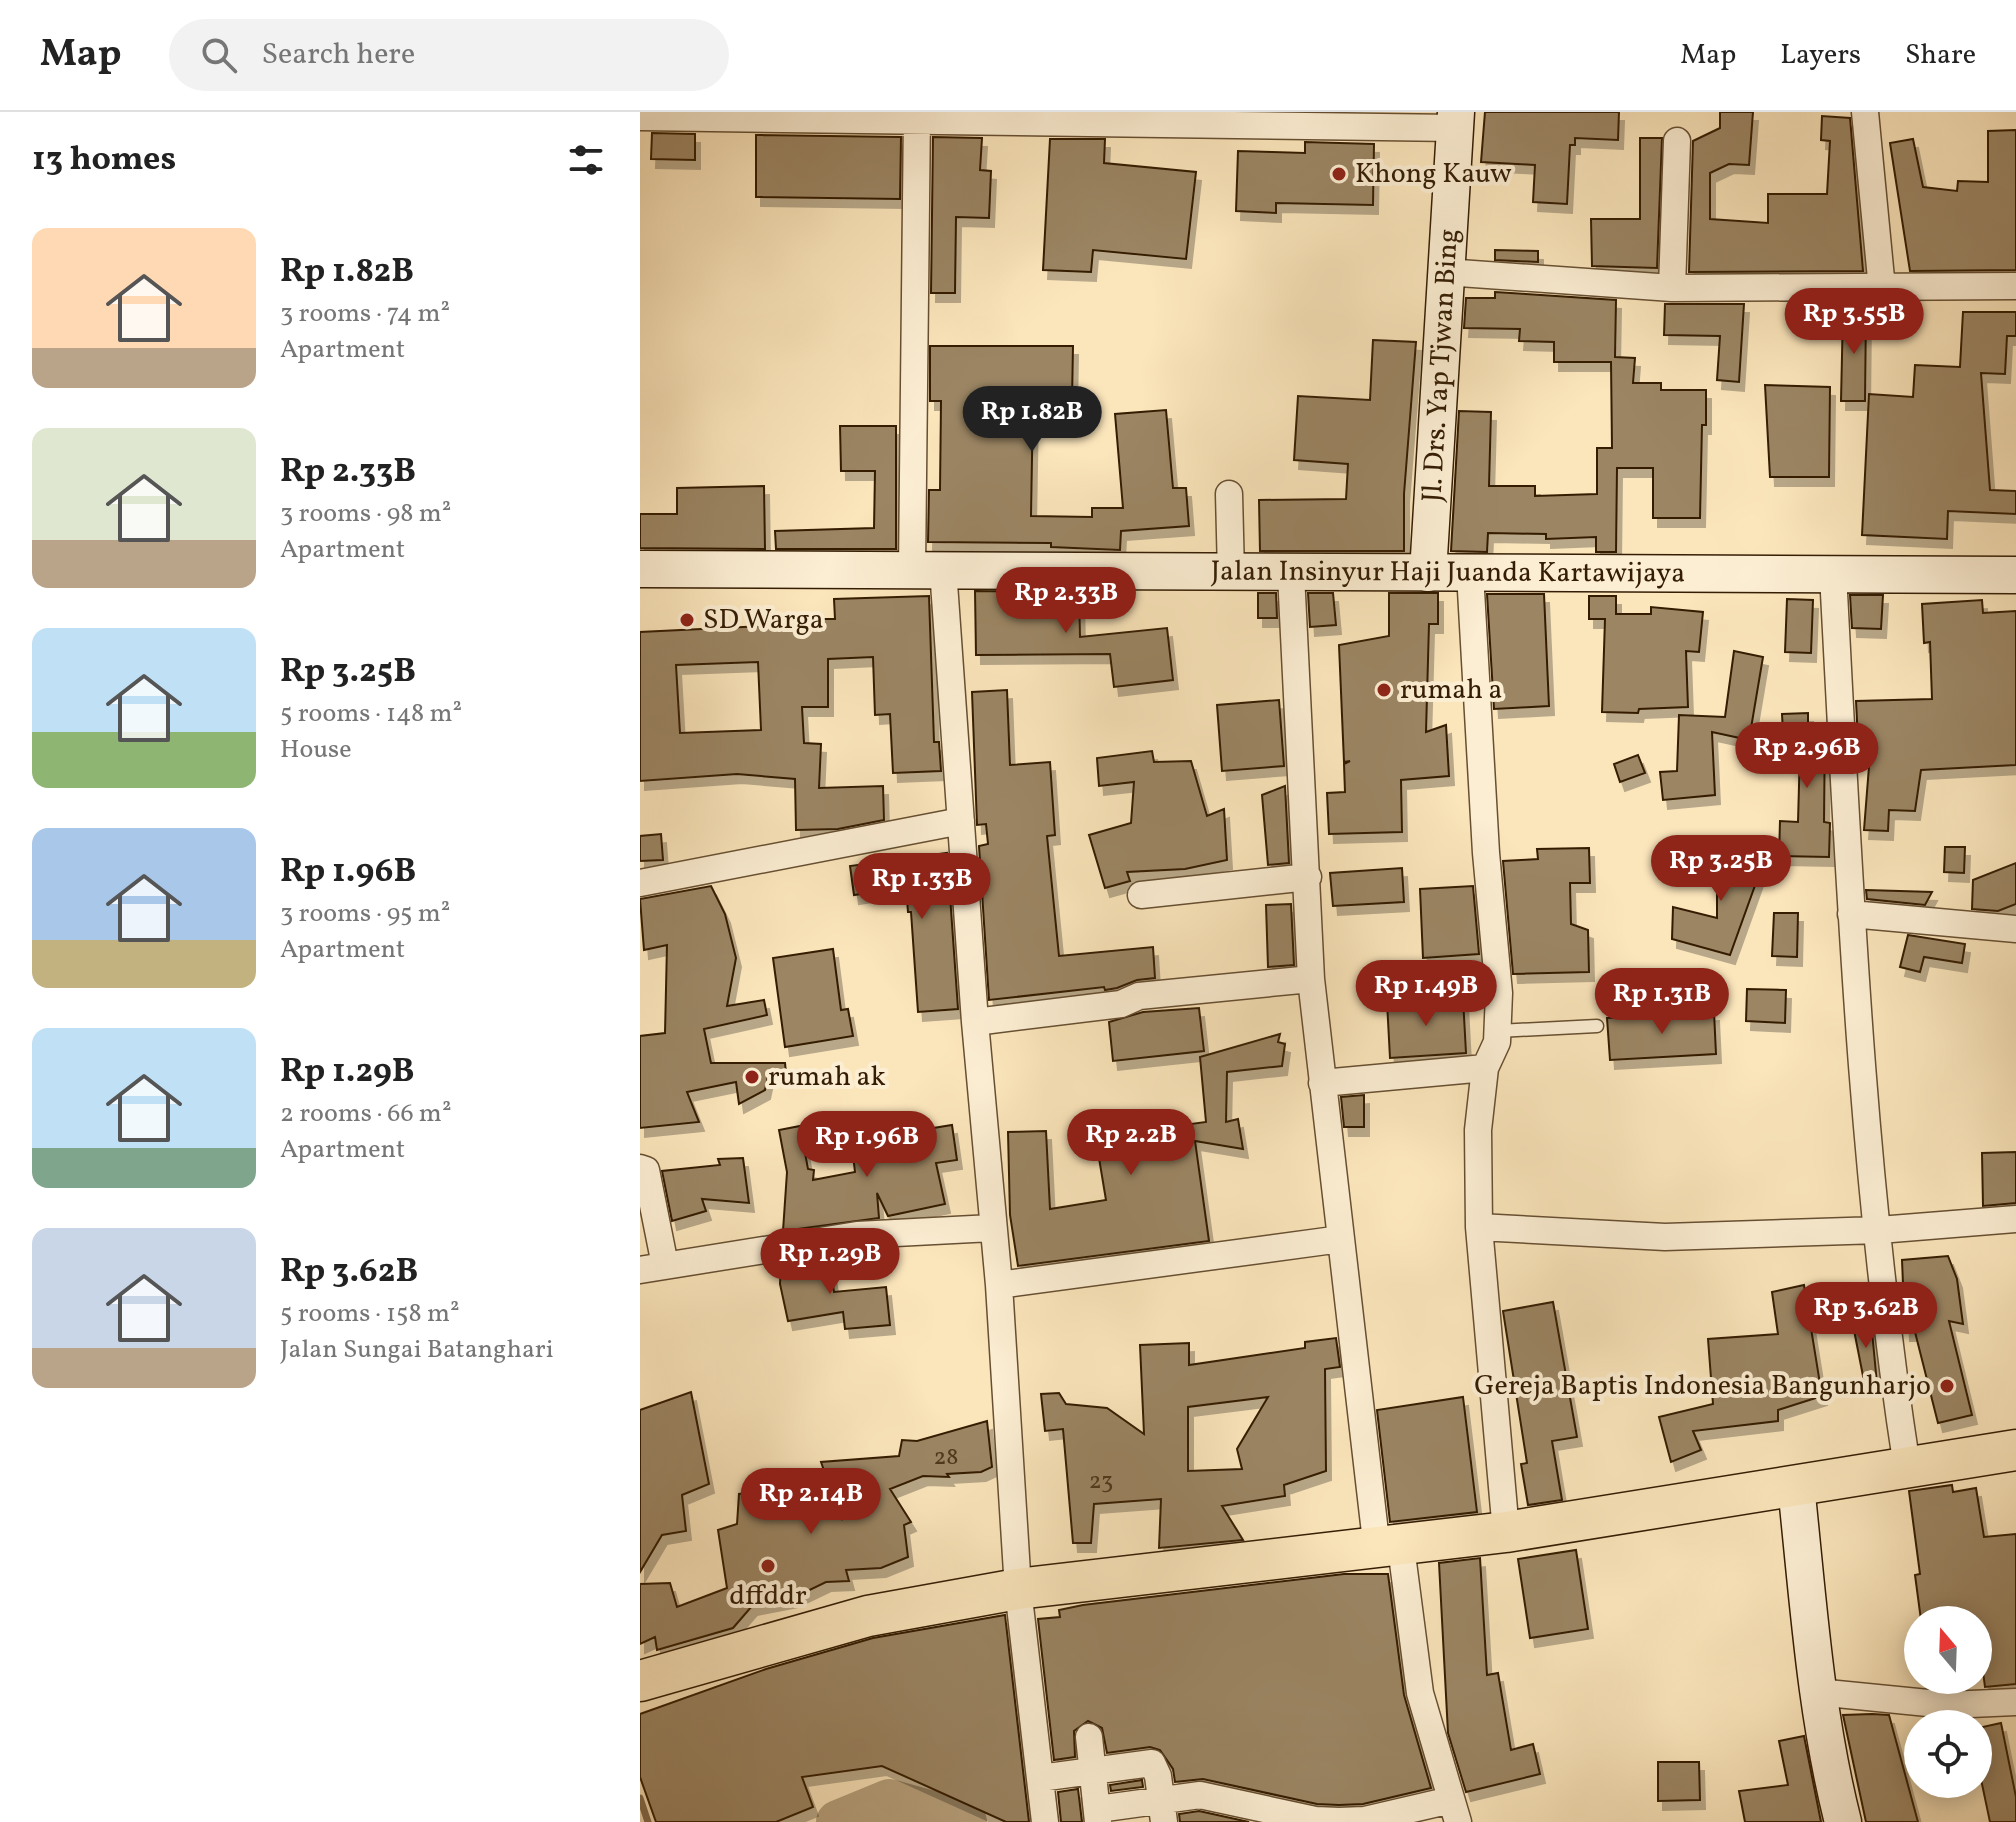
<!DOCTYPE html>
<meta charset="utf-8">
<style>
body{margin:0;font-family:Vollkorn,serif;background:#f2f2f2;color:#222;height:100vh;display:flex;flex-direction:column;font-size:30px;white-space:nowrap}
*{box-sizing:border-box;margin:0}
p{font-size:26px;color:#767676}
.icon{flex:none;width:44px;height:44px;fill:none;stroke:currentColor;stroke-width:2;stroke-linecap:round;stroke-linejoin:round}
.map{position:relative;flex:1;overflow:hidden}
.panel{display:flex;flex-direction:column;background:#fff;width:640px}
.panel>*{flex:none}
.needle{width:52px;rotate:341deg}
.controls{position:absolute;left:1264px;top:1494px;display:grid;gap:16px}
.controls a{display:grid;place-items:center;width:88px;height:88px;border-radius:50%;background:#fff;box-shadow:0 4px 20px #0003;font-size:40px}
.price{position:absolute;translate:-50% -68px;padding:0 18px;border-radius:28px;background:#8f2418;color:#fff;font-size:26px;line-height:52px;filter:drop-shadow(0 2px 4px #0008)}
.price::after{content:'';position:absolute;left:50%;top:48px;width:24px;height:18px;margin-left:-12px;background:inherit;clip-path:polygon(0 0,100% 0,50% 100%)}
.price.selected{background:#222;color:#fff}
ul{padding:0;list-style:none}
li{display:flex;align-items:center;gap:24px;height:200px;padding:0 32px}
li span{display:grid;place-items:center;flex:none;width:224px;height:160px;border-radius:16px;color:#555}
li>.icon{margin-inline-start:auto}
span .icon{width:96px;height:96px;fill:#fffc;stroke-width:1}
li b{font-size:34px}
h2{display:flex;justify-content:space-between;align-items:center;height:96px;padding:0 32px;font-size:34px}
header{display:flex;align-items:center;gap:48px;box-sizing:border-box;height:112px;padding:0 40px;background:#fff;border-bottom:2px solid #e0e0e0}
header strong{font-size:38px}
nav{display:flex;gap:44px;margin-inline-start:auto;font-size:28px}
.search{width:560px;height:72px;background:#f2f2f2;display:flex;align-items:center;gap:20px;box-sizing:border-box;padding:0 28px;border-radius:44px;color:#767676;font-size:30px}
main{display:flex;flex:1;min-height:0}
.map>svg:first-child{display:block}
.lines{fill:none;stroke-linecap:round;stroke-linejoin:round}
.stream{stroke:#836c4d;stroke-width:7}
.river{stroke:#b7a17d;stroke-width:44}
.building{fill:#9b8563;stroke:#341d04;stroke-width:2;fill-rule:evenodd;filter:url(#shadow)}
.lane-casing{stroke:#664f32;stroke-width:15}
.street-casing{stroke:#664f32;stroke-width:29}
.secondary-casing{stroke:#341d04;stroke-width:39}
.primary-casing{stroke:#341d04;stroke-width:43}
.lane{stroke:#fceed3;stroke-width:12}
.street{stroke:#fceed3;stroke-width:26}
.secondary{stroke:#fceed3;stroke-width:36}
.primary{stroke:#fbe5bb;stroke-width:40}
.poi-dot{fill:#8f2418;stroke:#fceed3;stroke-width:3}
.labels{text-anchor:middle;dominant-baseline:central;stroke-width:8;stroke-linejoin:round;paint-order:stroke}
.number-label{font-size:24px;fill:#4e371c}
.poi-label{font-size:28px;fill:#341d04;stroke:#fceed3;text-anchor:start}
.street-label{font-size:28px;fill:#341d04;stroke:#fceed3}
</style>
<header>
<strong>Map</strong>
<div class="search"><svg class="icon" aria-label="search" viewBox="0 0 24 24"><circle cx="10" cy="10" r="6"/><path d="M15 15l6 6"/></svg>Search here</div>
<nav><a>Map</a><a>Layers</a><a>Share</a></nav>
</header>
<main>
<section class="panel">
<h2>13 homes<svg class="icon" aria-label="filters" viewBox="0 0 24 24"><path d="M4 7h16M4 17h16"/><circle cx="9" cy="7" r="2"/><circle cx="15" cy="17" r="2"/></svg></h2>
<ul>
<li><span style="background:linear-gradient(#ffd9b3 75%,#b9a48a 0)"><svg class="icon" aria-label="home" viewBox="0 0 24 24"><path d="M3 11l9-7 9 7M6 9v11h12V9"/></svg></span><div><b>Rp 1.82B</b><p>3 rooms · 74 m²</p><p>Apartment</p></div></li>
<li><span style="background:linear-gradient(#dfe7d0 70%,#b9a48a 0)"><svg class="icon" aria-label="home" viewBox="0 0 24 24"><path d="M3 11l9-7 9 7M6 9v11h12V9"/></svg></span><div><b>Rp 2.33B</b><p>3 rooms · 98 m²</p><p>Apartment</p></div></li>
<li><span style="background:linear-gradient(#bfe0f5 65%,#8fb573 0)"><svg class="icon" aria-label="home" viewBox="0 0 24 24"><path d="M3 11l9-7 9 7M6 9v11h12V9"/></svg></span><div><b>Rp 3.25B</b><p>5 rooms · 148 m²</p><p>House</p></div></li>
<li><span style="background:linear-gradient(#a9c7e8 70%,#c2b280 0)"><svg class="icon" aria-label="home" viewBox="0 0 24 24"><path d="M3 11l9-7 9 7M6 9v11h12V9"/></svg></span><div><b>Rp 1.96B</b><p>3 rooms · 95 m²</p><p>Apartment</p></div></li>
<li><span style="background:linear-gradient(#bfe0f5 75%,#7fa58c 0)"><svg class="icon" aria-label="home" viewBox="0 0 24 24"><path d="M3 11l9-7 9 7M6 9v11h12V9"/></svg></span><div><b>Rp 1.29B</b><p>2 rooms · 66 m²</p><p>Apartment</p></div></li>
<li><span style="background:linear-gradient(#c9d6e8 75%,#b9a48a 0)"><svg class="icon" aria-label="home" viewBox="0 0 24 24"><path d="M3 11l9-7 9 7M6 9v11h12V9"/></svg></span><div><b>Rp 3.62B</b><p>5 rooms · 158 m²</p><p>Jalan Sungai Batanghari</p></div></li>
</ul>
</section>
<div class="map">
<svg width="1376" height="1710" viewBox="0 0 1376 1710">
<defs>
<filter id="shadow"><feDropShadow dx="5" dy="9" stdDeviation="0" flood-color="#0004"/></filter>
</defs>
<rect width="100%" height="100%" fill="#fbe5bb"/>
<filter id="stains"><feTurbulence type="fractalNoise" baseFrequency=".0025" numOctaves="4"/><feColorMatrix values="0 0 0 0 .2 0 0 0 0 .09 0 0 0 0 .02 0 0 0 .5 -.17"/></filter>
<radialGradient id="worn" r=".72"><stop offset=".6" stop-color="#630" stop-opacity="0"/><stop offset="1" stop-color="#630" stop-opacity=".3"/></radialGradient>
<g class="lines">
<path class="stream" d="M 0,1686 L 8,1710"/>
<path class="river" d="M 198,1710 L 249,1689 L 325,1710"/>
</g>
<path class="building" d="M 845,0 L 979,0 L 978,28 L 935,26 L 935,33 L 930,33 L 927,92 L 893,90 L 895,53 L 841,50 Z
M 1080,0 L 1113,0 L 1109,53 L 1089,52 L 1070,61 L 1070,107 L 1128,111 L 1128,82 L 1187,82 L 1190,29 L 1181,28 L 1182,4 L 1210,6 L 1223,159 L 1049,160 L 1053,29 L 1080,16 Z
M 1376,18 L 1376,158 L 1270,159 L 1250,31 L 1273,27 L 1283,75 L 1317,79 L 1318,69 L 1348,70 L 1348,19 Z
M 12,21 L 55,22 L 55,48 L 11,47 Z
M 116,23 L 261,25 L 260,87 L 116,85 Z
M 293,25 L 342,26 L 340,58 L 351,59 L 349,106 L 316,105 L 315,181 L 291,181 Z
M 1000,26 L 1022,26 L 1017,156 L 952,154 L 951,107 L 1000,107 Z
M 410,27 L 465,27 L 464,51 L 556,60 L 546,147 L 453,138 L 451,160 L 403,158 Z
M 665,30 L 734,32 L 733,93 L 636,91 L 636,101 L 596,99 L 598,39 L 665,41 Z
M 855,138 L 898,139 L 898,150 L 855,148 Z
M 855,180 L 976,188 L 975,245 L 995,246 L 993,271 L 1021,271 L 1021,278 L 1066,278 L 1066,313 L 1062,313 L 1060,406 L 1013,406 L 1013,356 L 977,356 L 976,440 L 956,440 L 956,425 L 906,427 L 906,422 L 848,421 L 847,440 L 811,439 L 819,299 L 851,300 L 849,374 L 895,374 L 895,384 L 957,382 L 957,336 L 972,336 L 971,250 L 914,250 L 914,230 L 879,229 L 880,217 L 824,216 L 826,186 L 855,186 Z
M 1025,192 L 1104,192 L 1099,270 L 1077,268 L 1080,224 L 1024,223 Z
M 1203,199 L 1226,199 L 1225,289 L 1201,289 Z
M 1323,200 L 1376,200 L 1376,224 L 1367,224 L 1365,262 L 1341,261 L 1350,378 L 1376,379 L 1376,402 L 1308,399 L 1307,427 L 1222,423 L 1229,282 L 1273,285 L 1275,253 L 1320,255 Z
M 733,228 L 776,230 L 764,382 L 764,439 L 620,439 L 619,388 L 706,387 L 708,352 L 654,348 L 658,284 L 730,288 Z
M 290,234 L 433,234 L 432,289 L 393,289 L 391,404 L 452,405 L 452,396 L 483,396 L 475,302 L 526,298 L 533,376 L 546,376 L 549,414 L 481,419 L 480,438 L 411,435 L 411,431 L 288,430 L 289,378 L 300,378 L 301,289 L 290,289 Z
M 1125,273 L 1190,275 L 1189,365 L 1130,365 Z
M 200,314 L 256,314 L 256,437 L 136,437 L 135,419 L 234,416 L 235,359 L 201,359 Z
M 124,374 L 125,437 L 0,436 L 0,402 L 37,402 L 37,376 Z
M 335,479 L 439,480 L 440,525 L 527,516 L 533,568 L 474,575 L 470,542 L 336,543 Z
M 618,481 L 636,481 L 637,506 L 618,506 Z
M 668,481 L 693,481 L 696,513 L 670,515 Z
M 749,481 L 798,481 L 798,512 L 789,512 L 786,620 L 806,613 L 809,664 L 761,668 L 762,720 L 689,722 L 687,681 L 705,680 L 704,652 L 710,649 L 704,650 L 699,533 L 749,524 Z
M 847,482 L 904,482 L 909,594 L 854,597 Z
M 1210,483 L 1243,483 L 1241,517 L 1212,516 Z
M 289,484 L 294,630 L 299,630 L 301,659 L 253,661 L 250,602 L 235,603 L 233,545 L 188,547 L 188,595 L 162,595 L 164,631 L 181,632 L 179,676 L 243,674 L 244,708 L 198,717 L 156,718 L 155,667 L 97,662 L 0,669 L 0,520 L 166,512 L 166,507 L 195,507 L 194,487 ZM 118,550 L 121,618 L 40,621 L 36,553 Z
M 949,484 L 976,484 L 976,502 L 1011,502 L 1011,495 L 1063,500 L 1059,540 L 1046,539 L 1048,595 L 999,597 L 998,601 L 962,600 L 965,507 L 949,507 Z
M 1147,487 L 1173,488 L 1171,541 L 1145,540 Z
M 1342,488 L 1343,501 L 1376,499 L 1376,653 L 1281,658 L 1275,699 L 1249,698 L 1248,719 L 1224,718 L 1231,629 L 1218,629 L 1216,589 L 1292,587 L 1290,530 L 1284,531 L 1282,492 Z
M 1094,539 L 1123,545 L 1109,628 L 1072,620 L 1075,683 L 1023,688 L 1020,660 L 1037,659 L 1039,603 L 1085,605 Z
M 367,578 L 370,653 L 410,650 L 415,723 L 407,724 L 419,844 L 513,835 L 515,866 L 497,868 L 477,876 L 465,878 L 464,875 L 349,888 L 339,734 L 348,732 L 346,712 L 337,713 L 332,580 Z
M 639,588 L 644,654 L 582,659 L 577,593 Z
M 1168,601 L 1168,611 L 1185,612 L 1184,710 L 1190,711 L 1189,745 L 1139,744 L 1140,709 L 1158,710 L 1160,638 L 1144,639 L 1142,602 Z
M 512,639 L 514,650 L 551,649 L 567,704 L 584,697 L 587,748 L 545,757 L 487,760 L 490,769 L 465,776 L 449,723 L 491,711 L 494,670 L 459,674 L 457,646 Z
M 998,643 L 1005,661 L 980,670 L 974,652 Z
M 645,674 L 649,751 L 628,753 L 622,683 Z
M 21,722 L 23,748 L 0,749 L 0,724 Z
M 1077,727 L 1102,728 L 1101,754 L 1122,754 L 1090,843 L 1032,827 L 1033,795 L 1077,806 Z
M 1305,735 L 1325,735 L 1324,761 L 1304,760 Z
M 949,736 L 950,771 L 930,771 L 931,812 L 948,818 L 949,860 L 873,862 L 863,749 L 898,747 L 897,737 Z
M 307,741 L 318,897 L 278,900 L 271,800 L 268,800 L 266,775 L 214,783 L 210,754 Z
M 1376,751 L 1376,792 L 1358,799 L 1332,797 L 1333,768 Z
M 762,756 L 764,790 L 693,794 L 690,761 Z
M 71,774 L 85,802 L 96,846 L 87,894 L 124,888 L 127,903 L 64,917 L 71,951 L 145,951 L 146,961 L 128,964 L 125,978 L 99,992 L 96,970 L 47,980 L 59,1010 L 0,1016 L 0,924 L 25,921 L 27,833 L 4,838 L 0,787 Z
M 833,774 L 839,842 L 783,846 L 780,777 Z
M 1226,778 L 1292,780 L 1285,793 L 1227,787 Z
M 651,792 L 654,853 L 628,855 L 626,793 Z
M 1134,801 L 1158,801 L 1157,845 L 1132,844 Z
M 1268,823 L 1325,832 L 1322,851 L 1284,845 L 1280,860 L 1260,855 Z
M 193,837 L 201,898 L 208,897 L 213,924 L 145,935 L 133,846 Z
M 1107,877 L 1146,878 L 1145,911 L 1106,909 Z
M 823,886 L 826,941 L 750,946 L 747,890 Z
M 559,896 L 564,939 L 473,949 L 469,910 L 503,900 Z
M 1074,900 L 1076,942 L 970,948 L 967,906 Z
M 640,922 L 638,930 L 645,932 L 642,954 L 587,960 L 586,1010 L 598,1007 L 603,1037 L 555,1029 L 569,1129 L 378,1154 L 370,1103 L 368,1020 L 406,1019 L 410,1097 L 466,1088 L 453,1010 L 483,1005 L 486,1021 L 566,1010 L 560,945 Z
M 724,983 L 724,1015 L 704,1015 L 701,985 Z
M 312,1013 L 317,1048 L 296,1051 L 305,1092 L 248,1104 L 237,1081 L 239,1106 L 143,1119 L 147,1060 L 139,1018 L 160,1014 L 168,1057 L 174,1058 L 173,1068 L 215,1060 L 212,1035 L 251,1030 L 250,1023 Z
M 1376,1040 L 1376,1091 L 1343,1094 L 1342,1041 Z
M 103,1046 L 109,1091 L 62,1087 L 66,1099 L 32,1109 L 22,1059 L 80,1053 L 78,1047 Z
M 189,1144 L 194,1180 L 246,1175 L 250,1213 L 205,1217 L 203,1200 L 148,1209 L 140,1172 L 141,1152 Z
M 1308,1144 L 1317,1167 L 1323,1212 L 1309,1209 L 1332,1303 L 1298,1311 L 1275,1220 L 1265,1220 L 1262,1148 Z
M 1164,1173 L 1182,1284 L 1138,1298 L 1138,1309 L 1053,1319 L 1061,1338 L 1031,1350 L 1019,1305 L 1073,1292 L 1068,1227 L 1138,1222 L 1132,1180 Z
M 913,1190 L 937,1325 L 912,1329 L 922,1388 L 888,1393 L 881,1352 L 887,1351 L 863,1199 Z
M 1212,1208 L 1231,1209 L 1237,1272 L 1225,1274 Z
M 696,1226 L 700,1255 L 685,1257 L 686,1359 L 644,1373 L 645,1384 L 582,1394 L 603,1428 L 519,1436 L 521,1387 L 454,1392 L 451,1431 L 433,1431 L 423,1317 L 405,1319 L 401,1282 L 419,1281 L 426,1292 L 467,1296 L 504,1322 L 500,1233 L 549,1231 L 549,1253 L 665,1236 L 665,1230 ZM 628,1285 L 597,1337 L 602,1357 L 548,1359 L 548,1295 Z
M 51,1280 L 69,1372 L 42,1383 L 46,1419 L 22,1423 L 0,1460 L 0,1298 Z
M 823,1285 L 837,1400 L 750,1410 L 737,1298 Z
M 347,1309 L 352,1355 L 341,1360 L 307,1362 L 309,1365 L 283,1364 L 250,1377 L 271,1410 L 264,1413 L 268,1445 L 241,1456 L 206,1458 L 209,1469 L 186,1470 L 153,1486 L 112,1494 L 93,1516 L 17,1538 L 15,1525 L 0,1532 L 0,1472 L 30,1471 L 37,1495 L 87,1476 L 78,1418 L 97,1412 L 99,1382 L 147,1376 L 152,1386 L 201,1407 L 181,1350 L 259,1344 L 262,1328 L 277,1329 Z
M 1312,1373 L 1313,1380 L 1336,1376 L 1344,1425 L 1376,1422 L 1376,1572 L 1345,1575 L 1336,1505 L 1281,1508 L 1275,1463 L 1280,1462 L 1269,1379 Z
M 936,1438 L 948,1517 L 890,1526 L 878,1447 Z
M 840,1446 L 847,1563 L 858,1561 L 871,1638 L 893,1632 L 900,1662 L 826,1680 L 808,1621 L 799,1451 Z
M 704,1462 L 748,1462 L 764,1583 L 791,1676 L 723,1692 L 699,1693 L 677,1692 L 563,1667 L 535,1670 L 533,1657 L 520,1638 L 510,1635 L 467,1641 L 462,1616 L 448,1609 L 434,1619 L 435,1645 L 414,1648 L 398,1507 L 420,1505 L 419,1498 L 443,1493 Z
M 365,1503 L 389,1710 L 366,1710 L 242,1654 L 162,1665 L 173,1695 L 136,1710 L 16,1710 L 0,1665 L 0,1602 L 126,1557 L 233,1526 Z
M 1232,1602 L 1249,1603 L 1278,1710 L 1226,1710 L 1203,1603 Z
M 1361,1611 L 1376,1685 L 1376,1710 L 1350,1710 L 1338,1653 L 1338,1616 Z
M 1164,1624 L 1181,1710 L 1105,1710 L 1099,1679 L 1148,1673 L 1139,1629 Z
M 1018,1650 L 1059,1650 L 1060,1688 L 1018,1689 Z
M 502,1668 L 503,1675 L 471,1679 L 470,1673 Z
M 438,1677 L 442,1710 L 421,1710 L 418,1680 Z
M 559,1699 L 609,1710 L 540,1710 L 539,1702 Z"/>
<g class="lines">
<g class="lane-casing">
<path id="lane" d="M 858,919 L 957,914"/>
</g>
<g class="street-casing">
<path id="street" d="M 1225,0 L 1242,177
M 0,5 L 815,16
M 805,160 L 1032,176 L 1376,174
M 1032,176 L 1037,29
M 589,382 L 591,462
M 272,457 L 277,0
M 303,457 L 335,910 L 359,1173 L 378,1477 L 405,1710
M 830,461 L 846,741 L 859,881 L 857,930 L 845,956 L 838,1018 L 839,1115 L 866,1420
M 651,462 L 671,867 L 737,1438
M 1193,462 C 1209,760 1221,1060 1267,1355
M 0,771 L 321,709
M 501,783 L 668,765
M 1211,802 L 1376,817
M 335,910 L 481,892 L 499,884 L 671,867
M 682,971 L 845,956
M 0,1056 L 6,1058 L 25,1153
M 839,1115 L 1025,1125 L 1239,1118 L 1376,1107
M 0,1158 L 217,1123 L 352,1116
M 359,1173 L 701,1127
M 761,1435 L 780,1581 L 818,1710
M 1177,1580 L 1308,1593 L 1376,1590
M 449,1625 L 458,1710
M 400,1666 L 512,1651 L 518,1664 L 524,1710
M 458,1697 L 560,1683 L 675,1708 L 699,1709 L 725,1708 L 811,1688"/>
</g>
<g class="secondary-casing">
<g id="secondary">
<path id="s1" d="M 0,457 L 1376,463"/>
<path id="s2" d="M 788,461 L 816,0"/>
<path d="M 1156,1374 C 1168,1486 1175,1600 1203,1710"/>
</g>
</g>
<g class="primary-casing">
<path id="primary" d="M 0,1569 L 228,1504 L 378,1477 L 866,1420 L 1376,1338"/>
</g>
<use href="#lane" class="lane"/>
<use href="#street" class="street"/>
<use href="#secondary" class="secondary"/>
<use href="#primary" class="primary"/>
</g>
<g class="poi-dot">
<circle cx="699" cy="62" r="8"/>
<circle cx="47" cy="508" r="8"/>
<circle cx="744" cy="578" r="8"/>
<circle cx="112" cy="965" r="8"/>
<circle cx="1307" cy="1274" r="8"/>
<circle cx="128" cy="1454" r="8"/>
</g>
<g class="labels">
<g class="number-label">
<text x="306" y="1346">28</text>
<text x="461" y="1370">23</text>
</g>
<g class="poi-label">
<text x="715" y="62">Khong Kauw</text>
<text x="63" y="508">SD Warga</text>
<text x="760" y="578">rumah a</text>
<text x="128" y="965">rumah ak</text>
<text x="1291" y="1274" text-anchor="end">Gereja Baptis Indonesia Bangunharjo</text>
<text x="128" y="1484" text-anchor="middle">dffddr</text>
</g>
<g class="street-label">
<text stroke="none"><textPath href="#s2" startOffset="208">Jl. Drs. Yap Tjwan Bing</textPath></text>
<text stroke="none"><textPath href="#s1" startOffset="808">Jalan Insinyur Haji Juanda Kartawijaya</textPath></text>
</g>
</g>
<rect width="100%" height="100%" filter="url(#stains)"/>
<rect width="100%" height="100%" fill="url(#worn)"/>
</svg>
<div class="controls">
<a><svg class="needle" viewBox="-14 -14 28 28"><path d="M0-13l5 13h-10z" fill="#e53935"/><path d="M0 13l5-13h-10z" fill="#767676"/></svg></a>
<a><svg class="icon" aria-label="locate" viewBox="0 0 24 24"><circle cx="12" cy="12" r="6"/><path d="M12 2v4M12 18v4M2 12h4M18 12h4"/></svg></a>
</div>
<b class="price" style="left:1214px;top:244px">Rp 3.55B</b>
<b class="price selected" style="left:392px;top:342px">Rp 1.82B</b>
<b class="price" style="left:426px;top:523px">Rp 2.33B</b>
<b class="price" style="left:1167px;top:678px">Rp 2.96B</b>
<b class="price" style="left:1081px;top:791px">Rp 3.25B</b>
<b class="price" style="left:282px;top:809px">Rp 1.33B</b>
<b class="price" style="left:786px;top:916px">Rp 1.49B</b>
<b class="price" style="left:1022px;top:924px">Rp 1.31B</b>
<b class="price" style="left:491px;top:1065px">Rp 2.2B</b>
<b class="price" style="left:227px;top:1067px">Rp 1.96B</b>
<b class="price" style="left:190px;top:1184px">Rp 1.29B</b>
<b class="price" style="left:1226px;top:1238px">Rp 3.62B</b>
<b class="price" style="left:171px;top:1424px">Rp 2.14B</b>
</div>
</main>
